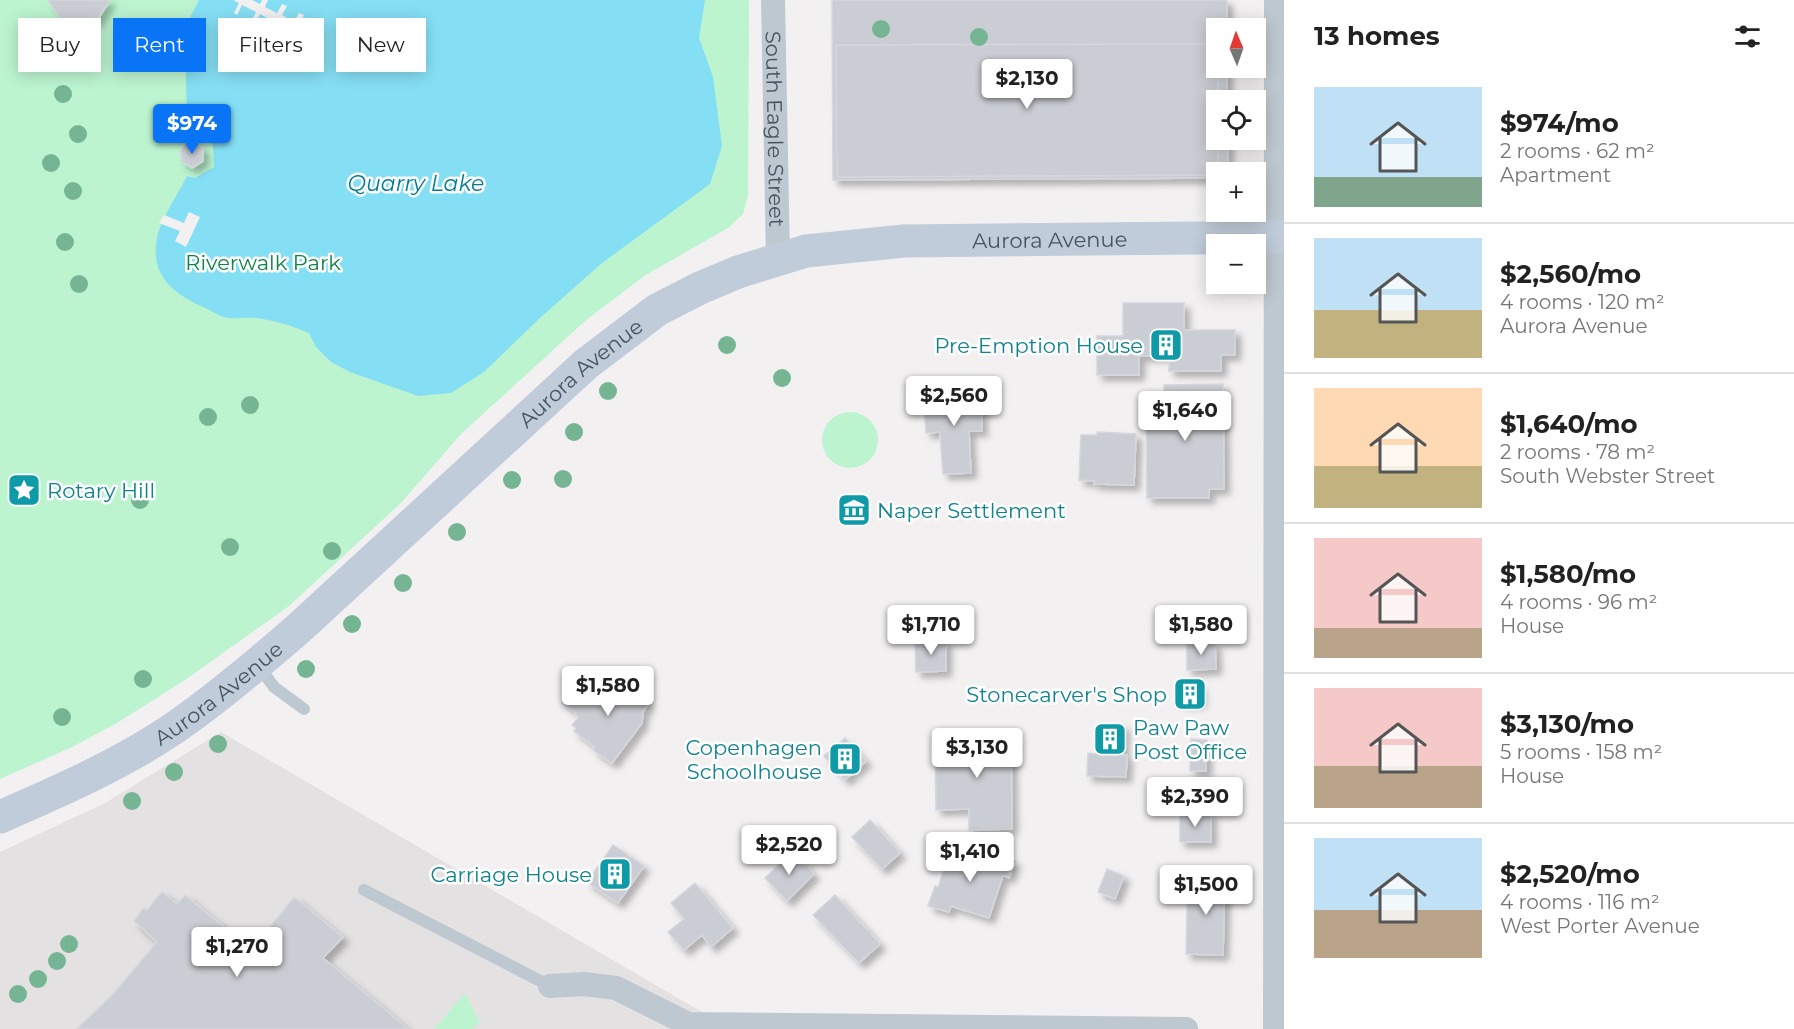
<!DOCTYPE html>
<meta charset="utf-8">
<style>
body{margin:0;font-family:Montserrat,sans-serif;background:#f2f2f2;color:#222;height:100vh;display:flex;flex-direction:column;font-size:22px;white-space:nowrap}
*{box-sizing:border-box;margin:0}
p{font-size:20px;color:#767676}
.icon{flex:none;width:33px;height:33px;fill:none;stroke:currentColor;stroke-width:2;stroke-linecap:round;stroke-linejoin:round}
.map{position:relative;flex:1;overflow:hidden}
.panel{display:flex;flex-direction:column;background:#fff;width:510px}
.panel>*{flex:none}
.hud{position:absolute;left:18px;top:18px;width:570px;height:54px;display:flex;gap:12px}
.needle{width:39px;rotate:358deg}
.tools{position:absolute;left:1206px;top:18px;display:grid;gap:12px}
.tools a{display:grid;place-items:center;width:60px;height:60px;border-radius:0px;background:#fff;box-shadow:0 3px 15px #0003;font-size:30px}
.price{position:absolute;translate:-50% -51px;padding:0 14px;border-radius:6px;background:#fff;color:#222;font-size:20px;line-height:39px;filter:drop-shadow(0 2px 3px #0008)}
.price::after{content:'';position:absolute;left:50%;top:36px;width:18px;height:14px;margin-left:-9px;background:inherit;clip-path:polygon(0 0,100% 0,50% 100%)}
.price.active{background:#0974f5;color:#fff}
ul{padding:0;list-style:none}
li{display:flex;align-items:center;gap:18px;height:150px;padding:0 30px}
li+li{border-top:2px solid #e0e0e0}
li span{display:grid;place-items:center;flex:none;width:168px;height:120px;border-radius:0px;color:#555}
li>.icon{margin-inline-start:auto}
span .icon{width:72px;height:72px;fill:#fffc;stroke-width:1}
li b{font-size:26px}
h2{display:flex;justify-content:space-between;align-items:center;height:72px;padding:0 30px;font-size:26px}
.chip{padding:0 21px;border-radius:0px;background:#fff;box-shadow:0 3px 15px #0003;font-size:21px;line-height:54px}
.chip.active{background:#0974f5;color:#fff}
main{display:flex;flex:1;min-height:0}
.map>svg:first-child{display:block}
.education{fill:#e4e1e2}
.green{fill:#bcf4d0}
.water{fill:#85dff4}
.pier{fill:#f3f0f1}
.building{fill:#cacdd3;stroke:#d4d7dd;stroke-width:1.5;filter:url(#shadow)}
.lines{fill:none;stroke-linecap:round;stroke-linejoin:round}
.service{stroke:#bdc8d1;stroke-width:12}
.minor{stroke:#bdc8d1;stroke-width:24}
.secondary{stroke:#c0ccd9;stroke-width:33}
.tree{fill:#76b594}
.labels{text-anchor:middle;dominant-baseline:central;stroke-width:5;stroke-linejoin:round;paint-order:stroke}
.street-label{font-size:21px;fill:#475460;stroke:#fff}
.park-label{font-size:21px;fill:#0f8447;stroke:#fff}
.culture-label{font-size:21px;fill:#0d838f;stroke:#fff;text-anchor:end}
.water-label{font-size:22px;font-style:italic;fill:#037b98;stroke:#fff}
</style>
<main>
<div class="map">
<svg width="1284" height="1029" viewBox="0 0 1284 1029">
<defs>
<filter id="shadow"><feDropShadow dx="5.5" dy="5.5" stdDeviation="3" flood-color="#0004"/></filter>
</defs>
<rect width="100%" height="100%" fill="#f3f0f1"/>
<path class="education" d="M 221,732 L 726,1026 L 1166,1029 L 0,1029 L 0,852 L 105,803 Z"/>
<path class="green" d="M 0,0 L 749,0 L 748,195 L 743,214 L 728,228 L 644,276 L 585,321 L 461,434 L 401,503 L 289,606 L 185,680 L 117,723 L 72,747 L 0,779 Z
M822 440a28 28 0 1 1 56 0a28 28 0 1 1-56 0Z
M 465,993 L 480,1023 L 471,1029 L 434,1029 Z"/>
<path class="water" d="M 199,0 L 705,0 L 699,38 L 713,77 L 722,146 L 710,184 L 602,263 L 540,318 L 484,372 L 451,393 L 418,396 L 350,372 L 331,362 L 316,347 L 309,333 C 293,326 274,320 256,318 C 246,317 234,320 224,317 C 217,315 210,310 203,307 C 172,293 150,275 157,238 C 161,218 178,194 187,176 L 195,178 L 214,167 L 213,144 L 187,128 L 185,27 Z"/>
<path class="pier" d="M 233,0 L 252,0 L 260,4 L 262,0 L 268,0 L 265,7 L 277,13 L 282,4 L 287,6 L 282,15 L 294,22 L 299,13 L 304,15 L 290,43 L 285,40 L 290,30 L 277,23 L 272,33 L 268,31 L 273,21 L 260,14 L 254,24 L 251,22 L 256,12 L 242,5 L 237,15 L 234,13 L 239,3 Z
M 189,212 L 200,217 L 186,247 L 175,241 L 180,231 L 159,223 L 164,215 L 184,223 Z"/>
<path class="building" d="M 48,0 L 110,0 L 97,21 L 63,23 Z
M 832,0 L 1227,0 L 1227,28 L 1216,28 L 1216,68 L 1227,68 L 1227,100 L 1216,100 L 1216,140 L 1228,140 L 1228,172 L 1216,172 L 1216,178 L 833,180 Z
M 1215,44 L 1218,68 L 1218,172 L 1216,175 L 837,177 L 836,45 Z
M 191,142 L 203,148 L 203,161 L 192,168 L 181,161 L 181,149 Z
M 1123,303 L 1184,303 L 1184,330 L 1235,330 L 1235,355 L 1221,355 L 1221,371 L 1169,371 L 1169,356 L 1139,356 L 1139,375 L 1097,375 L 1097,336 L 1123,336 Z
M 1223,384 L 1224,489 L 1209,489 L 1209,498 L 1147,498 L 1146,398 L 1164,398 L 1164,385 Z
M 966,387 L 967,401 L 981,401 L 982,431 L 969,431 L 971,473 L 943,474 L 940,432 L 926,433 L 924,403 L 936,402 L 936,388 Z
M 1097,432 L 1136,434 L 1134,485 L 1094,484 L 1095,481 L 1079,480 L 1081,435 L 1097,435 Z
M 1215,607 L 1216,634 L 1179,634 L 1178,608 Z
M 915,641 L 946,641 L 946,671 L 916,672 Z
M 1187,643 L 1215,643 L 1216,669 L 1187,670 Z
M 613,679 L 622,686 L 623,689 L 625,685 L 649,703 L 643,712 L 642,723 L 612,763 L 593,750 L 595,747 L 574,731 L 576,728 L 572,725 L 578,718 L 575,712 L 562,703 L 572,690 L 584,699 L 593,689 L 597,692 L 605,680 Z
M 1181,685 L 1200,685 L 1200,702 L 1181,703 Z
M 1097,725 L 1124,725 L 1123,755 L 1127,755 L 1126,777 L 1087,776 L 1088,753 L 1096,754 Z
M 1011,731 L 1012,829 L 969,830 L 969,809 L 936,810 L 935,744 L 970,743 L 970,732 Z
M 845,738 L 866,761 L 845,780 L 824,756 Z
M 1191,739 L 1207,740 L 1206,771 L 1190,771 Z
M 1180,813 L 1211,813 L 1211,842 L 1180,842 Z
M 870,820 L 900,853 L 882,869 L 852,837 Z
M 613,845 L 644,866 L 618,903 L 587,882 Z
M 951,848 L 995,862 L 997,856 L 1015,861 L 1009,878 L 1003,875 L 989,918 L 951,906 L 949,912 L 928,906 L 935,886 L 938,887 Z
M 792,852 L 814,874 L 787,901 L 765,878 Z
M 1107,869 L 1124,876 L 1115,899 L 1098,892 Z
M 1188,877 L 1225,877 L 1223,955 L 1186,954 Z
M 695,883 L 733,928 L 711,947 L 702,935 L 684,950 L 668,932 L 684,919 L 671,903 Z
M 162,892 L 177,904 L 185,895 L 252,950 L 294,897 L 343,937 L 323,958 L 408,1029 L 77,1029 L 115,992 L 157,942 L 134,921 L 144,908 L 147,910 Z
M 835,895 L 880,944 L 859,963 L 813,915 Z"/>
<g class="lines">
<path class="service" d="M 258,665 L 274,687 L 304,709
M 364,890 L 550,986"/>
<g class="minor">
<path id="s1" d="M 773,0 L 778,259"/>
<path d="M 550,986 L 584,984 L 616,988 L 688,1024 L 1186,1029"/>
<path d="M 1275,1029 L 1276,0"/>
</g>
<path class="secondary" id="s2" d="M 0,817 C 60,791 126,762 180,724 C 221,695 260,662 298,629 L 586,364 L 657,310 L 700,288 L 738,272 L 806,251 L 904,241 L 1284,237"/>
</g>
<g class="tree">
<circle cx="881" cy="29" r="9"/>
<circle cx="979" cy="37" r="9"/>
<circle cx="63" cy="94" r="9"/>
<circle cx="78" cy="134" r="9"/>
<circle cx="51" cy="163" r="9"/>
<circle cx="73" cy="191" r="9"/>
<circle cx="65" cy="242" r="9"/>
<circle cx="79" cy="284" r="9"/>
<circle cx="727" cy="345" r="9"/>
<circle cx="782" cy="378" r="9"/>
<circle cx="608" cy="391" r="9"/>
<circle cx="250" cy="405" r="9"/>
<circle cx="208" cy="417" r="9"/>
<circle cx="574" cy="432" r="9"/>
<circle cx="563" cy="479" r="9"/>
<circle cx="512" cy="480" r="9"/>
<circle cx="140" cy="500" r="9"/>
<circle cx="457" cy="532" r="9"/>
<circle cx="230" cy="547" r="9"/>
<circle cx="332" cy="551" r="9"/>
<circle cx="403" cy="583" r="9"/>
<circle cx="352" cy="624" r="9"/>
<circle cx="306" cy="669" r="9"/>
<circle cx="143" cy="679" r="9"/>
<circle cx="62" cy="717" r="9"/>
<circle cx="218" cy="744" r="9"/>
<circle cx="174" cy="772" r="9"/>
<circle cx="132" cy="801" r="9"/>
<circle cx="69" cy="944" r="9"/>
<circle cx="57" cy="961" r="9"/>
<circle cx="38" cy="979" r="9"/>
<circle cx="18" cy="994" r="9"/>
</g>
<defs>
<g id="building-square" transform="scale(1.725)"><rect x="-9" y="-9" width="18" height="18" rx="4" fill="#0f9aa8" stroke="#fff"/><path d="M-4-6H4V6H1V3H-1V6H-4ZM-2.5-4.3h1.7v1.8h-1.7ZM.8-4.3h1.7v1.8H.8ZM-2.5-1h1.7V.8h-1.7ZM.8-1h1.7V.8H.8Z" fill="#fff"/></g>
<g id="sight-square" transform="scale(1.725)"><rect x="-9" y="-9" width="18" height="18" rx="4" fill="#0f9aa8" stroke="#fff"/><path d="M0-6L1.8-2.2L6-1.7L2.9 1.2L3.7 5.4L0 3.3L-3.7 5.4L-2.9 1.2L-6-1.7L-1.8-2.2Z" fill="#fff"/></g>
<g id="museum-square" transform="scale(1.725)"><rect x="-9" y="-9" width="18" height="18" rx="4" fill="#0f9aa8" stroke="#fff"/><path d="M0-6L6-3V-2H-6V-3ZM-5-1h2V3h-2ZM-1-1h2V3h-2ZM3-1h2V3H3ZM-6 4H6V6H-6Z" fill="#fff"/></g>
</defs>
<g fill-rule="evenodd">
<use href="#building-square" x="1166" y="345"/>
<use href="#sight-square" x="24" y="490"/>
<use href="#museum-square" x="854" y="510"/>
<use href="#building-square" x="1190" y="694"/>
<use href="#building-square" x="1110" y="739"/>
<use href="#building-square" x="845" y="759"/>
<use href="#building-square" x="615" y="874"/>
</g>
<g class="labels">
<g class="street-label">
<text stroke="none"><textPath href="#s1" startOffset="129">South Eagle Street</textPath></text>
<text stroke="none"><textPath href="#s2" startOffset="1240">Aurora Avenue</textPath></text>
<text stroke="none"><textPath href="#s2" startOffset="736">Aurora Avenue</textPath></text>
<text stroke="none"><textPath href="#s2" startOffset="252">Aurora Avenue</textPath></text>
</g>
<g class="park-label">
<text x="263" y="262">Riverwalk Park</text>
</g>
<g class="culture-label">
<text x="1143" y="345">Pre-Emption House</text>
<text x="47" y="490" text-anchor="start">Rotary Hill</text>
<text x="877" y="510" text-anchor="start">Naper Settlement</text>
<text x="1167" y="694">Stonecarver's Shop</text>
<text x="1133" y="727" text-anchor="start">Paw Paw<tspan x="1133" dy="24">Post Office</tspan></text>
<text x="822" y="747">Copenhagen<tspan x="822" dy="24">Schoolhouse</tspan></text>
<text x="592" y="874">Carriage House</text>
</g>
<g class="water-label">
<text x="416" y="183">Quarry Lake</text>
</g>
</g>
</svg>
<div class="tools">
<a><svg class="needle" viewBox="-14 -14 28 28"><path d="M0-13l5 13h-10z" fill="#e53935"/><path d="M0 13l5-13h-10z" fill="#767676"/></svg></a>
<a><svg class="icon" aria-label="locate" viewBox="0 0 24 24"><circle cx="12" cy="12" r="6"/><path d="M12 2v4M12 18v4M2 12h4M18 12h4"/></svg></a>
<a>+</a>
<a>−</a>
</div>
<b class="price" style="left:1027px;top:110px">$2,130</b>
<b class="price active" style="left:192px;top:155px">$974</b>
<b class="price" style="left:954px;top:427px">$2,560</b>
<b class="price" style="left:1185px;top:442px">$1,640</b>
<b class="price" style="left:931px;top:656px">$1,710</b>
<b class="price" style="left:1201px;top:656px">$1,580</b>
<b class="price" style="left:608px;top:717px">$1,580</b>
<b class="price" style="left:977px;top:779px">$3,130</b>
<b class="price" style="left:1195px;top:828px">$2,390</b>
<b class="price" style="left:789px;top:876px">$2,520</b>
<b class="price" style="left:970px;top:883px">$1,410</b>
<b class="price" style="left:1206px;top:916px">$1,500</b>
<b class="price" style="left:237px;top:978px">$1,270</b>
<div class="hud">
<a class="chip">Buy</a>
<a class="chip active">Rent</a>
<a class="chip">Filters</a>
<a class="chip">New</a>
</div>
</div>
<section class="panel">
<h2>13 homes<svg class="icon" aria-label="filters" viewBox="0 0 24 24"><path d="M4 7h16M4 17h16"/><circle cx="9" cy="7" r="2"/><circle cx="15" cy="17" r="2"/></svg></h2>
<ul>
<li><span style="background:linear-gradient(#bfe0f5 75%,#7fa58c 0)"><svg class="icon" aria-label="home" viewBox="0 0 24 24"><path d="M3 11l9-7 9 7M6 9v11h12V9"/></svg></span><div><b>$974/mo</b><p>2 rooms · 62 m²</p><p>Apartment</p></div></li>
<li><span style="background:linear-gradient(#bfe0f5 60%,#c2b280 0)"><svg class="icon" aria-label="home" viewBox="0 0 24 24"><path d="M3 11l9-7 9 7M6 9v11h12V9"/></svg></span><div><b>$2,560/mo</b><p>4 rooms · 120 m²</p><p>Aurora Avenue</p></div></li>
<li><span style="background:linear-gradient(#ffd9b3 65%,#c2b280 0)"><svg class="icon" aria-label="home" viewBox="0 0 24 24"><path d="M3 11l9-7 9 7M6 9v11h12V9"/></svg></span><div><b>$1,640/mo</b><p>2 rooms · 78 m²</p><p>South Webster Street</p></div></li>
<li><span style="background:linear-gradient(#f6c9c9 75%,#b9a48a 0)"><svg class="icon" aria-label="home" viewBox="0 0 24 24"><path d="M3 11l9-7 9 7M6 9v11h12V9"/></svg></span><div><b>$1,580/mo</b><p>4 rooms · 96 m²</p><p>House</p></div></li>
<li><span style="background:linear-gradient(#f6c9c9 65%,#b9a48a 0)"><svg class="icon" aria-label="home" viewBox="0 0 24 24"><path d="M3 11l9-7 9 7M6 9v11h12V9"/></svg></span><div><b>$3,130/mo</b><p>5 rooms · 158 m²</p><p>House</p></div></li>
<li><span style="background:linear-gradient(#bfe0f5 60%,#b9a48a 0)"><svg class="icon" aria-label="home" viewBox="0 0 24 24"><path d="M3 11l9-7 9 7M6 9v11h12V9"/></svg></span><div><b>$2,520/mo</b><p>4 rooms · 116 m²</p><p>West Porter Avenue</p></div></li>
</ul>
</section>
</main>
